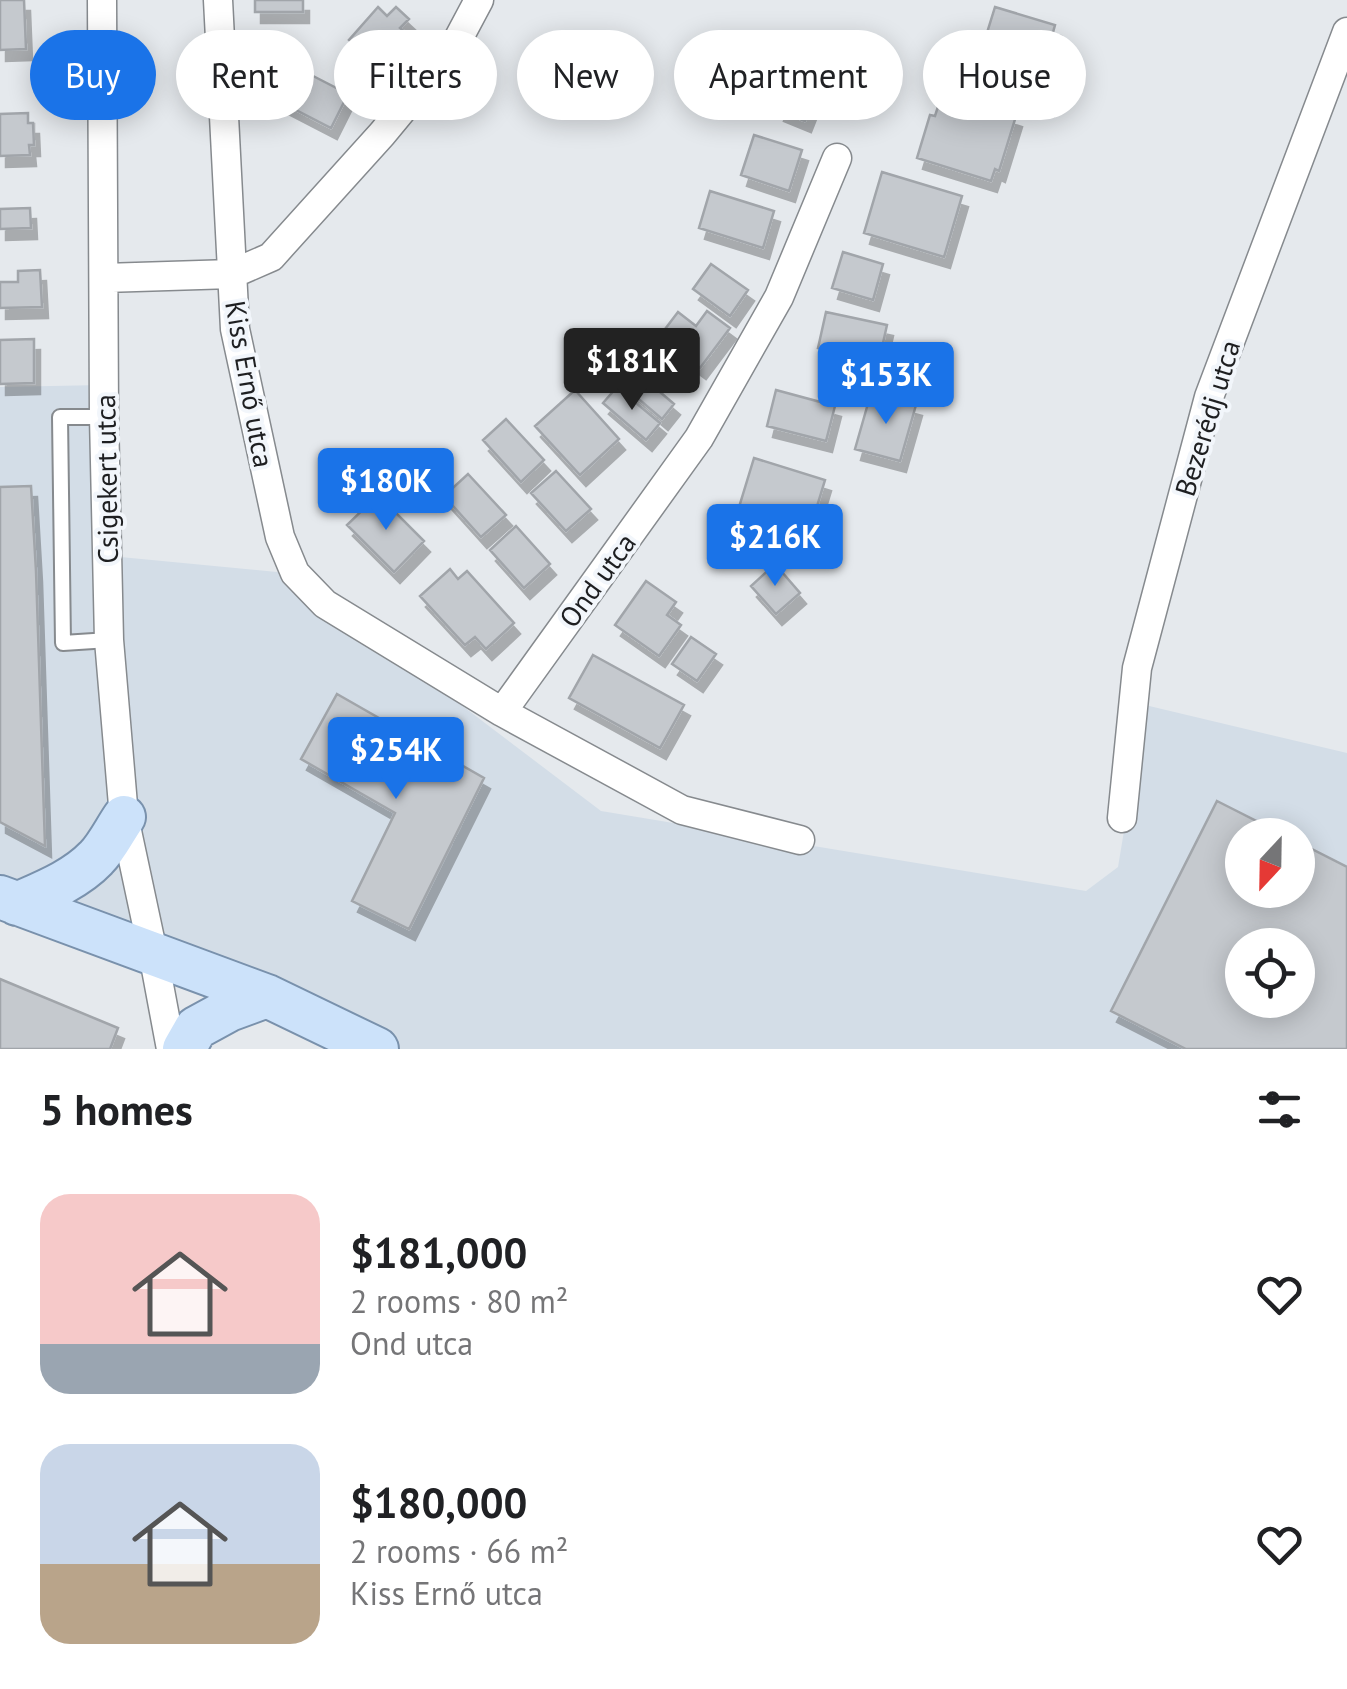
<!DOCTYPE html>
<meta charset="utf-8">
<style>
body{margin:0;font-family:"PT Sans",sans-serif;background:#f6f6f6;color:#202124;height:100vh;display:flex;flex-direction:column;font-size:38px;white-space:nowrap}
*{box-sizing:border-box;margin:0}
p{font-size:32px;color:#757577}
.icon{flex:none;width:55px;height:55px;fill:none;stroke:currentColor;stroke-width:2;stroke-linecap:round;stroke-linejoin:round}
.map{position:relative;height:1049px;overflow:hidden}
.sheet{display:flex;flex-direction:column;background:#fff;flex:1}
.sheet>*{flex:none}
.hud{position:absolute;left:30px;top:30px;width:1288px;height:90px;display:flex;gap:20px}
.needle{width:65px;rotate:202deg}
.tools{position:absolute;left:1225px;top:818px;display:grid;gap:20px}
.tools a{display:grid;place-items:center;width:90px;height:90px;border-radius:50%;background:#fff;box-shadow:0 5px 25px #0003;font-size:50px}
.price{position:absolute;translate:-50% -85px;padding:0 22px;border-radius:10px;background:#1a73e8;color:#fff;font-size:32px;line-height:65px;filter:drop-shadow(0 2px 5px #0008)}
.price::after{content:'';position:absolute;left:50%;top:60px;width:30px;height:22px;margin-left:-15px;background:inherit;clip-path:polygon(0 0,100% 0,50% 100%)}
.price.selected{background:#222;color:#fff}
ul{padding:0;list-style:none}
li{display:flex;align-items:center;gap:30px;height:250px;padding:0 40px}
li span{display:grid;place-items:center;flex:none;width:280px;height:200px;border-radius:30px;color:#555}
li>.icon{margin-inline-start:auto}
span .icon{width:120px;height:120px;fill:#fffc;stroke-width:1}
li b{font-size:42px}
h2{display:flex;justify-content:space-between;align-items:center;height:120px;padding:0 40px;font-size:42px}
.tag{padding:0 35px;border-radius:45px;background:#fff;box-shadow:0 5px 25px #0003;font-size:35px;line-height:90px}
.tag.selected{background:#1a73e8;color:#fff}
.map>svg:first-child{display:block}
.built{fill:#d3dde7;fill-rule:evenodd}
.building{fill:#c5c9ce;stroke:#a1a5aa;stroke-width:2.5;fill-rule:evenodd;filter:url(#shadow)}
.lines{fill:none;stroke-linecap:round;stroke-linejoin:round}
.service-casing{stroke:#868a8e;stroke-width:18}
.minor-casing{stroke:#868a8e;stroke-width:31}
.primary-casing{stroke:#7991ac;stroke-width:46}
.service{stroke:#fff;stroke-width:14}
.minor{stroke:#fff;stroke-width:28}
.primary{stroke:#cce2fa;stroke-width:42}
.labels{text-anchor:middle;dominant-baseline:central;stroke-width:8;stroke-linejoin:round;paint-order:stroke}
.street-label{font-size:28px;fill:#1e1f21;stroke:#f2f6fb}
</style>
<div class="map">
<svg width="1347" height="1049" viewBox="0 0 1347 1049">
<defs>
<filter id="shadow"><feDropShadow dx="6" dy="11" stdDeviation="0" flood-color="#0004"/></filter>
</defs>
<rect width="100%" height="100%" fill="#e5e9ed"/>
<path class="built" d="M 103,385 L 110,556 L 287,573 L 601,811 L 1086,891 L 1118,867 L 1145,705 L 1347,753 L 1347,1049 L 345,1049 L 0,880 L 0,387 ZM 1242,835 L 1298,835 L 1298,890 L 1242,890 ZM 1242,945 L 1298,945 L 1298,1000 L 1242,1000 Z"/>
<path class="building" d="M 0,0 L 24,0 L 26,49 L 0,50 Z
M 255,0 L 303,0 L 303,12 L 255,12 Z
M 378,7 L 387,16 L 396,7 L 409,19 L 400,28 L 414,40 L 385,72 L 349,40 Z
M 995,7 L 1055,25 L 1049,47 L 1065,52 L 1048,105 L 1017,96 L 1025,72 L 995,62 L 997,54 L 982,49 Z
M 734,43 L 822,78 L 805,121 L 778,110 L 788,86 L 755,72 L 745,96 L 717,85 Z
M 282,60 L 348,94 L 331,128 L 265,94 Z
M 942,94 L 1016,116 L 999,171 L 995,169 L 991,181 L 917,158 L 930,115 L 935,116 Z
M 28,113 L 28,123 L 33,123 L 34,145 L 29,145 L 30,155 L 0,156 L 0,114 Z
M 754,135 L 802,150 L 789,191 L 741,175 Z
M 882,172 L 962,196 L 944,257 L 864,233 Z
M 710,191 L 774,211 L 763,248 L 699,228 Z
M 30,208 L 31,228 L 0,229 L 0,209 Z
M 843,252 L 883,264 L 873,300 L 832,288 Z
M 711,264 L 748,290 L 730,316 L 693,289 Z
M 40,270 L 42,307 L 0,308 L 0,282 L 18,282 L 18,271 Z
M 707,311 L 730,328 L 700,368 L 659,337 L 678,312 L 696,326 Z
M 826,312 L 887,325 L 879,361 L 818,348 Z
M 34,339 L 34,383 L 0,384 L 0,340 Z
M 633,369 L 674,404 L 662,419 L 620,383 Z
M 617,387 L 660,423 L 646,440 L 603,403 Z
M 575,390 L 619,439 L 580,475 L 535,426 Z
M 776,390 L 835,406 L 826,441 L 767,426 Z
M 871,393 L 916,405 L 900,461 L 855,449 Z
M 506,419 L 544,460 L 521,482 L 483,440 Z
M 754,458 L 825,480 L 811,526 L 740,504 Z
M 556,471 L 591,509 L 566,531 L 531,493 Z
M 468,474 L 506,515 L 481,537 L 444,496 Z
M 31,486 L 36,571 L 45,846 L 0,822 L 0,487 Z
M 378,495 L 424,541 L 394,572 L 347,525 Z
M 516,526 L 550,564 L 524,588 L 490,550 Z
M 775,564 L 800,593 L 776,614 L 751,586 Z
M 450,569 L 458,579 L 467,571 L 514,623 L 486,649 L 475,637 L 465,645 L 420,596 Z
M 646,581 L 676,602 L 667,615 L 681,625 L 659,656 L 615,625 Z
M 691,637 L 716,654 L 697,681 L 672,664 Z
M 593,655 L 684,705 L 660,748 L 569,698 Z
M 337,694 L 484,778 L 409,929 L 352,901 L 395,813 L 301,759 Z
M 1217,801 L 1284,835 L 1242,835 L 1242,890 L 1298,890 L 1298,842 L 1347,867 L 1347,1049 L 1186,1049 L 1111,1011 ZM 1242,945 L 1298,945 L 1298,1000 L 1242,1000 Z
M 0,979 L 118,1028 L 110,1049 L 0,1049 Z"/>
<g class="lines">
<g class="service-casing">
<path id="service" d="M 104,417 L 60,417 L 63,643 L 109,640"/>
</g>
<g class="minor-casing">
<path id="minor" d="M 102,0 L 104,417 L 109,640 L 124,817 L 153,953 L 171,1049
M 218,0 L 235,329 L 280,537 L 295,573 L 325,604 L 502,712 L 682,810 L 800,840
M 104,278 L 232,274 L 271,257 L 382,134 L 454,47 L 479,0
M 502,712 L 699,438 L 779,297 L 837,158
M 1122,818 L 1137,668 L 1209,397 L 1347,32"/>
</g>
<g class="primary-casing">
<path id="primary" d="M 0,897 L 267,996 L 377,1049
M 17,904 C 44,892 75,880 96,858 C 107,847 115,830 124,817
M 184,1049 L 196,1028 L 229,1010 L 267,996"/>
</g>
<use href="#service" class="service"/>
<use href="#minor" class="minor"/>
<use href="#primary" class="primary"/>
</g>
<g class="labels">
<g class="street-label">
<text transform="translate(250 384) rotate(80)">Kiss Ernő utca</text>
<text transform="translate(1207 418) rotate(-73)">Bezerédj utca</text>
<text transform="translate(106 479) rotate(-91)">Csigekert utca</text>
<text transform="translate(597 580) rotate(-54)">Ond utca</text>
</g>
</g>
</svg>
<div class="tools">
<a><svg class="needle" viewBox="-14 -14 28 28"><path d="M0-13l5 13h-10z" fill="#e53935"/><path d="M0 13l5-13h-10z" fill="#757577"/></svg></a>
<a><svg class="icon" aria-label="locate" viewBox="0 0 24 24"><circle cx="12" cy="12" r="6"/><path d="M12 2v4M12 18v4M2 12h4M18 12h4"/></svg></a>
</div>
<b class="price selected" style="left:632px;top:413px">$181K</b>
<b class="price" style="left:886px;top:427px">$153K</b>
<b class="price" style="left:386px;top:533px">$180K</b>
<b class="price" style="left:775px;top:589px">$216K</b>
<b class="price" style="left:396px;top:802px">$254K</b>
<div class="hud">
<a class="tag selected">Buy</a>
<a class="tag">Rent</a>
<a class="tag">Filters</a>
<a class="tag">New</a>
<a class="tag">Apartment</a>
<a class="tag">House</a>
</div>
</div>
<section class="sheet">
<h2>5 homes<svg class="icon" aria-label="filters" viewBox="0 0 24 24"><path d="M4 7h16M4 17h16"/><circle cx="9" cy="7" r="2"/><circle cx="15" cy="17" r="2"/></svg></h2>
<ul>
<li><span style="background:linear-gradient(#f6c9c9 75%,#9aa5b1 0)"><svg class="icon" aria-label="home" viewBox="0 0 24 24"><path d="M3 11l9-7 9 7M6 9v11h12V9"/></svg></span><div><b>$181,000</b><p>2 rooms · 80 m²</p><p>Ond utca</p></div><svg class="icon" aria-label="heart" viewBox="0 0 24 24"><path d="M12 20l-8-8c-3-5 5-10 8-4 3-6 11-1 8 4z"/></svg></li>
<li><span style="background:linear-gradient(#c9d6e8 60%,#b9a48a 0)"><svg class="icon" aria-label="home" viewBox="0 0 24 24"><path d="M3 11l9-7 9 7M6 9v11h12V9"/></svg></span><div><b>$180,000</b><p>2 rooms · 66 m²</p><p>Kiss Ernő utca</p></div><svg class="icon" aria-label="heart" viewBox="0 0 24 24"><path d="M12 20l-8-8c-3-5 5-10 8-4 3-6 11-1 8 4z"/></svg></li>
</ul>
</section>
